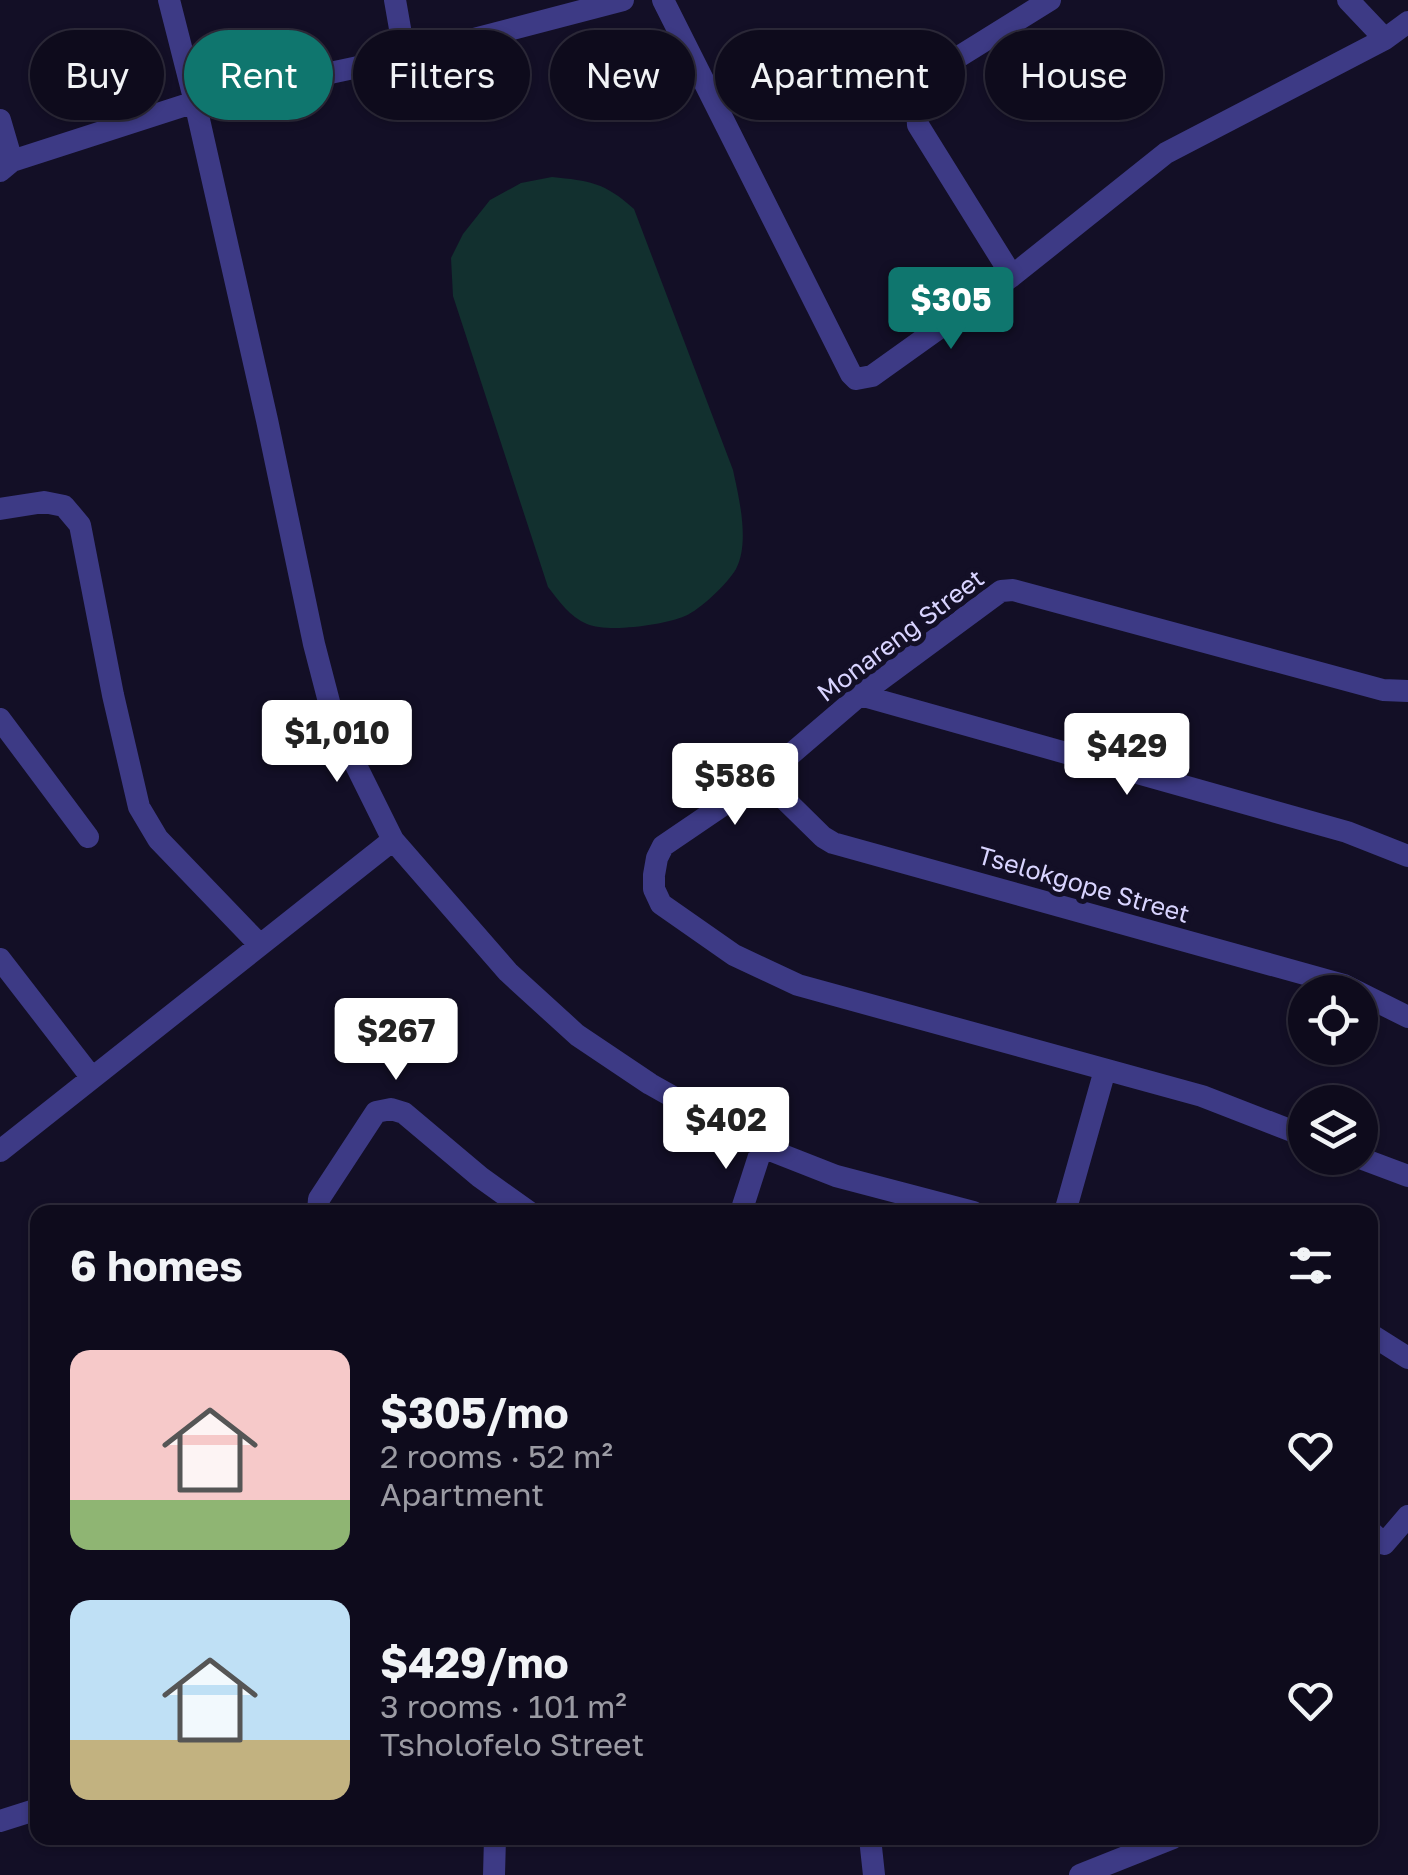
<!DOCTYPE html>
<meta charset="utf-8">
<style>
body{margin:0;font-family:"Golos Text",sans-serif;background:#1c1929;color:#f1f3f6;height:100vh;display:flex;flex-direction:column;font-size:38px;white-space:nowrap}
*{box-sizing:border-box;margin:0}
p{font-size:32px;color:#9b9ba3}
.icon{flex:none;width:55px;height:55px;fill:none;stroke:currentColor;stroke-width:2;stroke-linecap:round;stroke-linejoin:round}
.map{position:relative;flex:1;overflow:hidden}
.sheet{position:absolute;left:30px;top:1205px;width:1348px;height:640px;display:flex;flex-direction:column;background:#0e0b1c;border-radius:20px;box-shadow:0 2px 8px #0004,0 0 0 2px #2e2b3b}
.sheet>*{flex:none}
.banner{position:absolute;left:30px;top:30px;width:1350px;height:90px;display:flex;gap:20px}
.fabs{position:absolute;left:1288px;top:975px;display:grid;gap:20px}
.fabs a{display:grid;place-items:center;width:90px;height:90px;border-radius:50%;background:#0e0b1c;box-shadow:0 2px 8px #0004,0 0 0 2px #2e2b3b;font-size:50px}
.price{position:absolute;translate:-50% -85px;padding:0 22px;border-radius:10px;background:#fff;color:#222;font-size:32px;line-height:65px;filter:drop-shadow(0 2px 5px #0008)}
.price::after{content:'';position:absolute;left:50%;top:60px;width:30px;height:22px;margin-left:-15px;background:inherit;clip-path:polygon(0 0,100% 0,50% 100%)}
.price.selected{background:#0f766e;color:#fff}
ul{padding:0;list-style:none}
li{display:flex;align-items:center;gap:30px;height:250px;padding:0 40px}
li span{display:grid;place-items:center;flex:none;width:280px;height:200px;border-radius:20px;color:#555}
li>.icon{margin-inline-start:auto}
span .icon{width:120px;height:120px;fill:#fffc;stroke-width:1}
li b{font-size:42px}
h2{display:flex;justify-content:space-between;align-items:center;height:120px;padding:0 40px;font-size:42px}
.pill{padding:0 35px;border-radius:45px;background:#0e0b1c;box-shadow:0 2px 8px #0004,0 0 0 2px #2e2b3b;font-size:35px;line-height:90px}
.pill.selected{background:#0f766e;color:#fff}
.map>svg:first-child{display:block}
.grass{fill:#12302f}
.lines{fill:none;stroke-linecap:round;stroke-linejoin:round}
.street{stroke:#3d3a85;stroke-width:22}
.labels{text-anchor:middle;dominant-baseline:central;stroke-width:10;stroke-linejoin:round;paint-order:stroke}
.street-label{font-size:25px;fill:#d9d4ff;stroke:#130f26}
</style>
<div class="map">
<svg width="1408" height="1875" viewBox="0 0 1408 1875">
<rect width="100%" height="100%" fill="#130f26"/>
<path class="grass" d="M 552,177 C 590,181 604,182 634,209 L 733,470 C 739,498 750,542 736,569 C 728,583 700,610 685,616 C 664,625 608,633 587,624 C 570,617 559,601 548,587 L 453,296 L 451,258 L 463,234 L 490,200 L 521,183 Z"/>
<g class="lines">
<path class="street" d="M 169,0 L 195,102 L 267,420 L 314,644 L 334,721 L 393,840 L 508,972 L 577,1035 L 650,1084 L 762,1147 L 836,1176 L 973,1212
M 395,0 L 405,57
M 663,0 L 851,374 L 856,379 L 872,376 L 1012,276 L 1166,153 L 1385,39 L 1408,22
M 1348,0 L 1385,39
M 0,120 L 12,161
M 0,171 L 12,161 L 195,102 L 405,57 L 623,0
M 1012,276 L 918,125 L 916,90 L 923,79 L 1050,0
M 0,509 L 44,502 L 64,506 L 80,525 L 113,695 L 139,807 L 158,839 L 260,945
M 860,695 L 1347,832 L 1408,856
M 0,719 L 88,837
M 763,778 L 823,837 L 833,843 L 1344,985 L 1408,1017
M 0,959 L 92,1078
M 1305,1136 L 1202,1096 L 798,985 L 734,955 L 661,904 L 654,889 L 654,875 L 657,858 L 663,846 L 763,778 L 860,695 L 1001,591 L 1013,590 L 1383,690 L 1408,691
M 0,1151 L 393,840
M 1360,1158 L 1408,1176
M 318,1212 L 319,1199 L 376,1112 L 391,1109 L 404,1113 L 480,1177 L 529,1212
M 741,1212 L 762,1147
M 1065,1212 L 1105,1070
M 1370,1334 L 1408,1358
M 1370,1531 L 1384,1544 L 1408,1516
M 0,1821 L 38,1809
M 870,1838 L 874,1875
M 494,1875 L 495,1838
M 1080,1875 L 1173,1838"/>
</g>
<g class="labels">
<g class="street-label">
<text transform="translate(900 635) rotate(-37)">Monareng Street</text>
<text transform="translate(1084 884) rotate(16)">Tselokgope Street</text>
</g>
</g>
</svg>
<div class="fabs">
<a><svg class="icon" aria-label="locate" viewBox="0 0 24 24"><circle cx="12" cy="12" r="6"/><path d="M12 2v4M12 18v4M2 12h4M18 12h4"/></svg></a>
<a><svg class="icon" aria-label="layers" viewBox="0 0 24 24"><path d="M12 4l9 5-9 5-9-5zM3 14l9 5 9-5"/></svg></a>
</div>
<b class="price selected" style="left:951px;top:352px">$305</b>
<b class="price" style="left:337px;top:785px">$1,010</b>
<b class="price" style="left:1127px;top:798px">$429</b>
<b class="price" style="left:735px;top:828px">$586</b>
<b class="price" style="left:396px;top:1083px">$267</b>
<b class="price" style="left:726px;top:1172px">$402</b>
<div class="banner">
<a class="pill">Buy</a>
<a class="pill selected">Rent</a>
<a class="pill">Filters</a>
<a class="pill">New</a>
<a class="pill">Apartment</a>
<a class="pill">House</a>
</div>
<section class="sheet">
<h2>6 homes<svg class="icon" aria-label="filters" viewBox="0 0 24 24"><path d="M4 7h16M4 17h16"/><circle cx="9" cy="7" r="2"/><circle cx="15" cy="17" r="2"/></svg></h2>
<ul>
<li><span style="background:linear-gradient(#f6c9c9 75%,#8fb573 0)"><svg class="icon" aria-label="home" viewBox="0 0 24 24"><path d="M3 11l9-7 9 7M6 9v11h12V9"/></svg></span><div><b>$305/mo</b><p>2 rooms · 52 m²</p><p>Apartment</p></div><svg class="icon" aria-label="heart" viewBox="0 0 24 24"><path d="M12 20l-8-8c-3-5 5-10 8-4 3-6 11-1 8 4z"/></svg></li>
<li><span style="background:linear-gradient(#bfe0f5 70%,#c2b280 0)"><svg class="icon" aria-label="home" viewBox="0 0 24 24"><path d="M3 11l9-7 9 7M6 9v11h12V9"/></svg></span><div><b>$429/mo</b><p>3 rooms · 101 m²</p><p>Tsholofelo Street</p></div><svg class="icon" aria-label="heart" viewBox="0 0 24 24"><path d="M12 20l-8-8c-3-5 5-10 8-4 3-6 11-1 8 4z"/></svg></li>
</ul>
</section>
</div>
